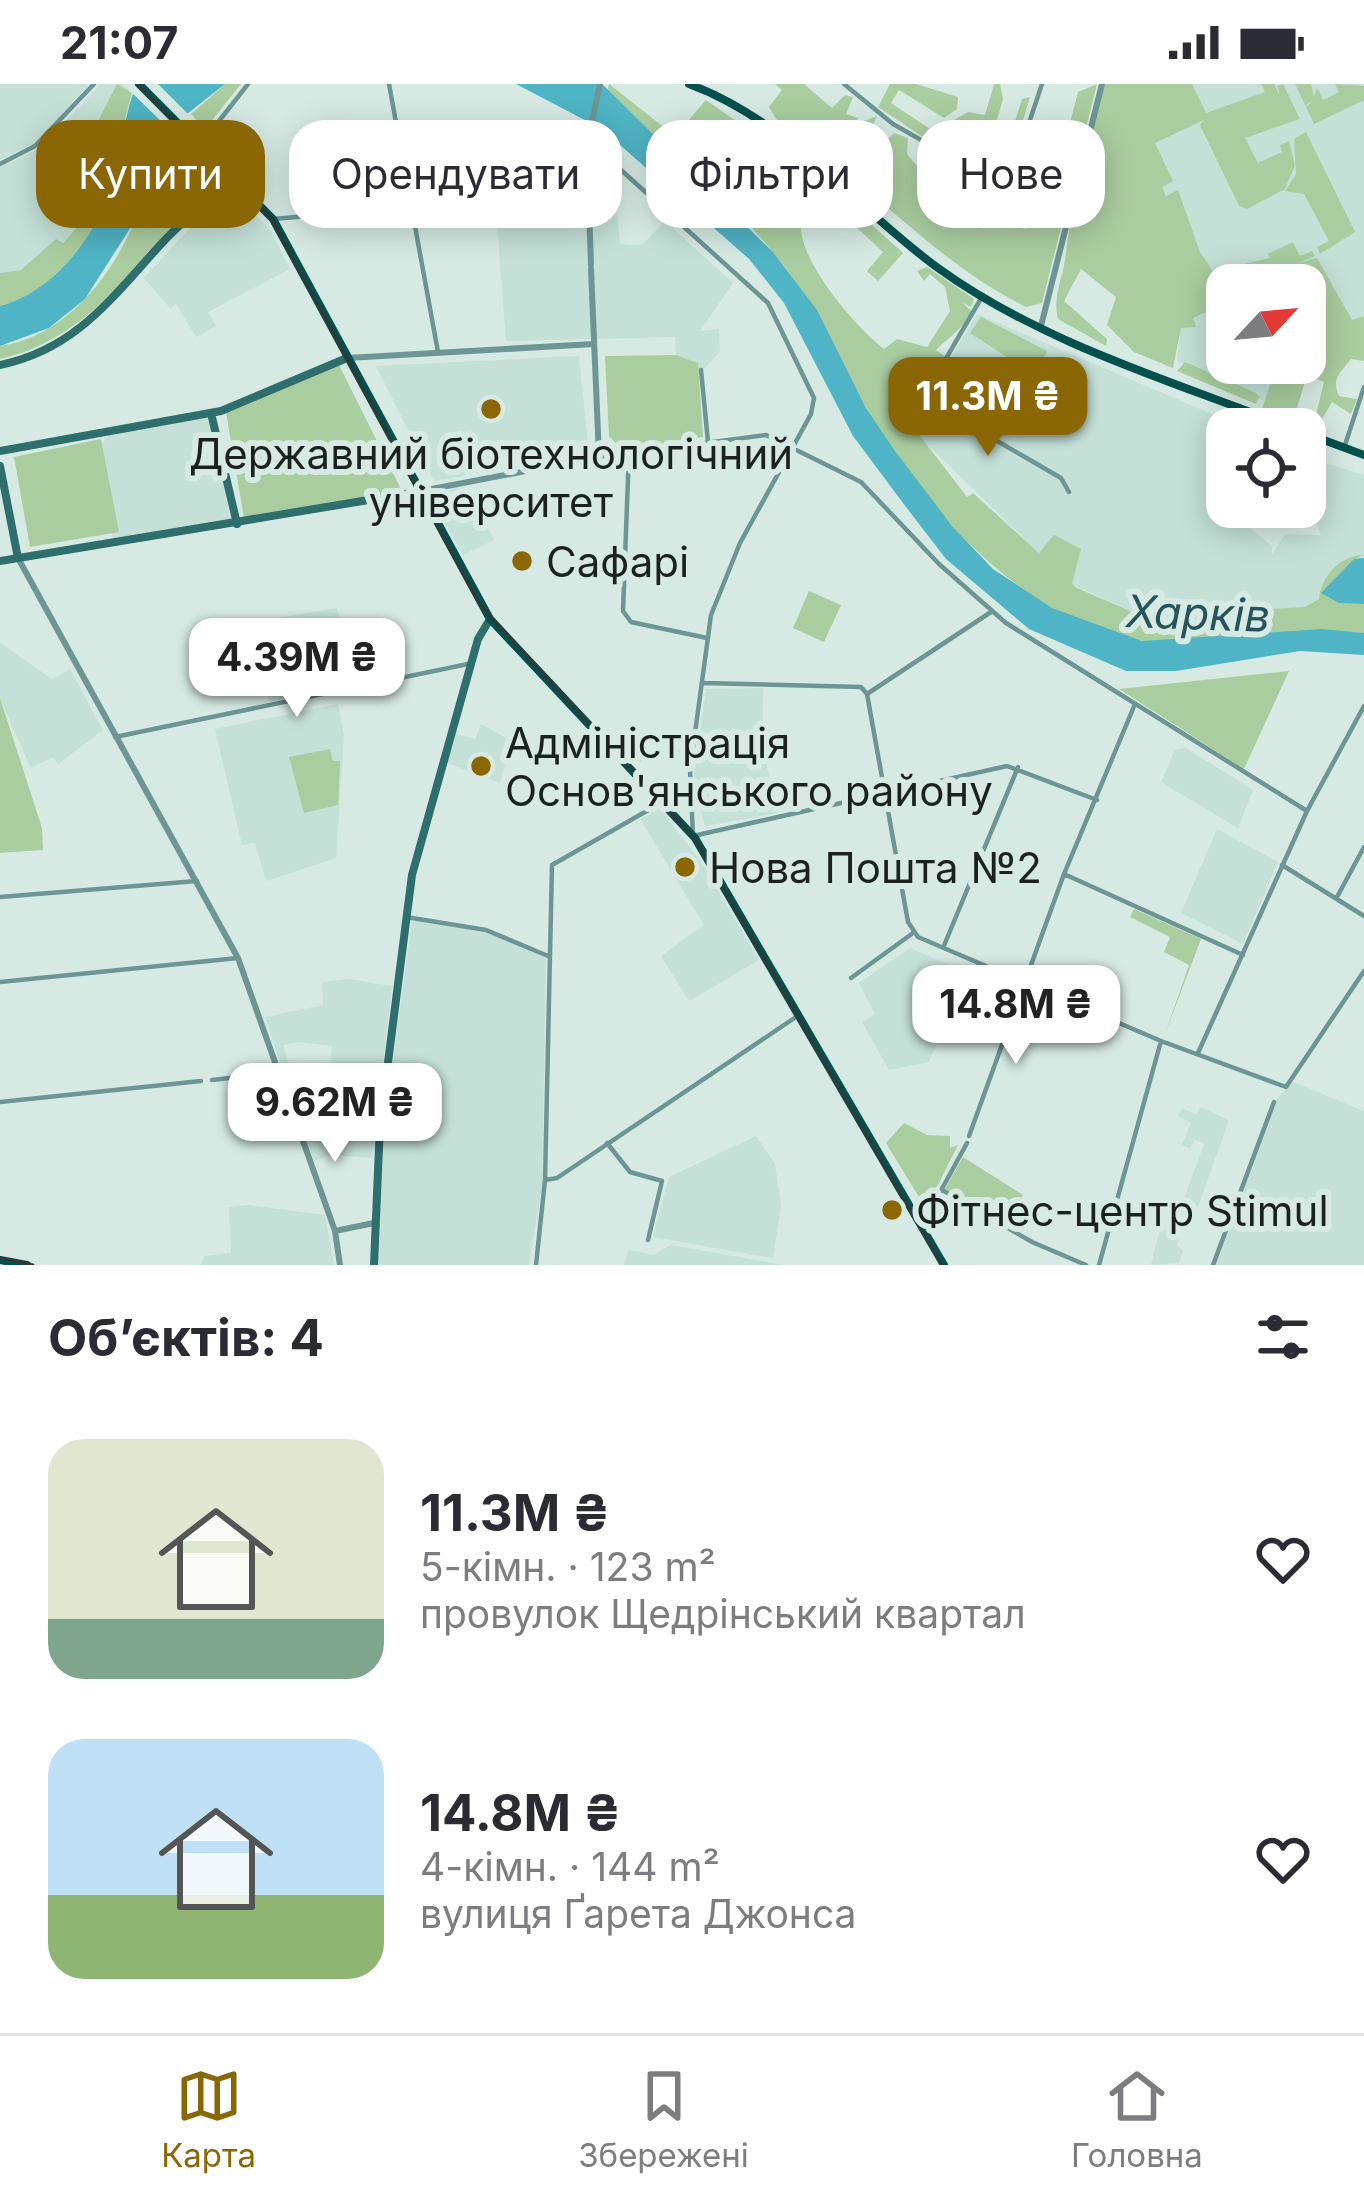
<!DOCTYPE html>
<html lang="uk">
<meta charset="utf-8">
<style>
body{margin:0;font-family:Inter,sans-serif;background:#f2f2f3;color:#2b2b33;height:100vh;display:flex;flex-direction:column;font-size:45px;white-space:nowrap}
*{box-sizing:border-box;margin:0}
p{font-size:39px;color:#7c7c81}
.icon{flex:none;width:66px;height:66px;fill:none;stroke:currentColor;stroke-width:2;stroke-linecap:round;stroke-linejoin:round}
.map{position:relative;height:1181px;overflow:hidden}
.panel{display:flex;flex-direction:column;background:#fff;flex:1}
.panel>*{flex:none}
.banner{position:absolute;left:36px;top:36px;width:1293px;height:108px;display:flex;gap:24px}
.needle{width:78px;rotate:64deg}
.buttons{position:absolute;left:1206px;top:180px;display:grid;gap:24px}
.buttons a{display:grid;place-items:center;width:120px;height:120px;border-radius:24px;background:#fff;box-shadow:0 6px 30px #0003;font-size:60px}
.price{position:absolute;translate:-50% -102px;padding:0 27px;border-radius:24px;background:#fff;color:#222;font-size:39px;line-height:78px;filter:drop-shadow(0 3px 6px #0008)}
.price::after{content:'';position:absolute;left:50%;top:72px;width:36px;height:27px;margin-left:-18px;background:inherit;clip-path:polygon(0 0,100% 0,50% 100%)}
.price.active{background:#8a6604;color:#fff}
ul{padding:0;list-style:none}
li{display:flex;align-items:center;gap:36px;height:300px;padding:0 48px}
li span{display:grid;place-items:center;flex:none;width:336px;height:240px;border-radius:36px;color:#555}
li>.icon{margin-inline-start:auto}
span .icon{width:144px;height:144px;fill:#fffc;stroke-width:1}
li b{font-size:51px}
h2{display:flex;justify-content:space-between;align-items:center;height:144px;padding:0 48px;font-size:51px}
.pill{padding:0 42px;border-radius:36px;background:#fff;box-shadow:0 6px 30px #0003;font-size:42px;line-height:108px}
.pill.active{background:#8a6604;color:#fff}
.status{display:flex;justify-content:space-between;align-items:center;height:84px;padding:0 60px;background:#fff;direction:ltr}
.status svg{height:33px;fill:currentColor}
.tabs{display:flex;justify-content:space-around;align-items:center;height:168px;border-top:3px solid #e1e1e2;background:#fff;font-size:33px;color:#7c7c81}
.tabs a{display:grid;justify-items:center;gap:6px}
.tabs .active{color:#8a6604}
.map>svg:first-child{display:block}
.built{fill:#c4e0d7;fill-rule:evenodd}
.green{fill:#aacd9f}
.water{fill:#4fb4c5}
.pier{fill:#d6eae3}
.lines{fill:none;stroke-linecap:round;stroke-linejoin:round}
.minor{stroke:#6d9593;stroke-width:4.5}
.tertiary{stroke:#6d9593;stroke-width:6}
.secondary{stroke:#2e6e6c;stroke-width:8}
.primary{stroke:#04504e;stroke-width:8}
.tram{stroke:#313937;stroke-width:3}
.poi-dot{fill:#8a6604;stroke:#d6eae3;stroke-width:4.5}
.labels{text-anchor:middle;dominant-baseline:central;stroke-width:12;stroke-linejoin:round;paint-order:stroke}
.poi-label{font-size:42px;fill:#1a211f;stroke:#d6eae3;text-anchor:start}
.water-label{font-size:45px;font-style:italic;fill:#27545c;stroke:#d6eae3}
</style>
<div class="status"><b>21:07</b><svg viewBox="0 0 49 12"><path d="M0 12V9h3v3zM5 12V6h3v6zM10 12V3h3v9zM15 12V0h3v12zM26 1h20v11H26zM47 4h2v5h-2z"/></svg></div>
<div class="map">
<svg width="1364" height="1181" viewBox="0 0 1364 1181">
<rect width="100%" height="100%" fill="#d6eae3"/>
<path class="built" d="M 0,0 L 89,0 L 37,58 L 0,76 Z
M 101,0 L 123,0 L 132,9 L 107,116 L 28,212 L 0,222 L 0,83 L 39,65 Z
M 1145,0 L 1364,0 L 1364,261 L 1268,319 L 1177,277 L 1182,226 L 1140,157 ZM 1227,201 L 1305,201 L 1305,279 L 1227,279 Z
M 235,109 L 271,147 L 290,185 L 208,228 L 216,242 L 196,253 L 176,220 L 170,224 L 144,194 L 189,145 Z
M 597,117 L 616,118 L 620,160 L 642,161 L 665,137 L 733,199 L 700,247 L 719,245 L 720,268 L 697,292 L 678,296 L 675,253 L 506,257 L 497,140 L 597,139 Z
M 977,230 L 1247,345 L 1227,345 L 1227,423 L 1267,423 L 1251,445 L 1272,462 L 1272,471 L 1285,450 L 1321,451 L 1305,415 L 1312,375 L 1364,391 L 1364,526 L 1250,526 L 1200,538 L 1146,534 L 1071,500 L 909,343 Z
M 579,272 L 589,369 L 434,397 L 376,282 Z
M 206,333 L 215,340 L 230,437 L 113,456 L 98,365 L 110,350 Z
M 458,403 L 469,431 L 483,433 L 494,456 L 463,471 L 430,413 Z
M 337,524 L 345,553 L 340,603 L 269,618 L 252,538 Z
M 0,559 L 52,595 L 70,585 L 103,646 L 58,680 L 53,673 L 31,684 L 0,615 Z
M 763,604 L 762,659 L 777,729 L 705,742 L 693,698 L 706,605 Z
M 338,620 L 344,651 L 336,774 L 266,797 L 255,759 L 242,761 L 215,645 Z
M 481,640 L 512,657 L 500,699 L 445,678 L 454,649 L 475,655 Z
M 1186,664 L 1253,706 L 1238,744 L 1161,698 L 1175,666 Z
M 660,724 L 701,778 L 759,876 L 689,917 L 661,872 L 704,841 L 640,735 Z
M 1217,745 L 1278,778 L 1243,860 L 1181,829 Z
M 412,836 L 486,848 L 546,874 L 542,1102 L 529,1181 L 378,1181 L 381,1065 Z
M 910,864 L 966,888 L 929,978 L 889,986 L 862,938 L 875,930 L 859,899 Z
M 349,895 L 392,902 L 372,1074 L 331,1071 L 314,1077 L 265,933 L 323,921 L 322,898 ZM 298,958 L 332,962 L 323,1043 L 310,1043 L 283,961 Z
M 1293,998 L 1364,1027 L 1364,1181 L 1213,1181 L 1274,1018 Z
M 1201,1023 L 1229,1036 L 1195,1131 L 1187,1129 L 1177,1162 L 1183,1166 L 1179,1179 L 1151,1181 L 1161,1141 L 1167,1127 L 1178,1130 L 1204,1060 L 1195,1056 L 1190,1064 L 1182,1061 L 1191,1039 L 1178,1032 L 1182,1024 L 1197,1031 Z
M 756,1052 L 775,1080 L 781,1122 L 773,1174 L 653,1153 L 669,1093 Z
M 249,1121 L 325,1131 L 334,1181 L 201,1181 L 204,1172 L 231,1169 L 229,1123 Z
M 670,1161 L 784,1181 L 624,1181 L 628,1166 L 654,1171 Z"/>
<path class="green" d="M 117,0 L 132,9 C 122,36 123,64 115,92 C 100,148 58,207 0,222 L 0,189 L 21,186 L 56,155 L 63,159 L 97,121 L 110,75 L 94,45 Z
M 225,0 L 241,0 L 205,45 L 191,30 Z
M 609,0 L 675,52 L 706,16 L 822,97 L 821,110 L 801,139 C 798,178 858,245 884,265 L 897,255 L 927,263 L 950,227 L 945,203 L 930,190 L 924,197 L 917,187 L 927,183 L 974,215 L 971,223 L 963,219 L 972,228 C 963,244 948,254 936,266 L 946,273 L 907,335 L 967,413 L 973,409 L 1039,469 L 1054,451 L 1081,465 L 1072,500 L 1077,504 L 1146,534 L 1201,538 L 1249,526 L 1305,523 L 1319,515 C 1321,493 1340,471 1364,471 C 1350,475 1334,496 1331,513 L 1339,519 L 1364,520 L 1364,549 C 1291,542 1217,565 1145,557 C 1030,544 918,420 866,323 C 837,270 812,214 772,167 C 728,113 673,66 619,22 L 607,7 Z
M 775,0 L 804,0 L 832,24 L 845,11 L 853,13 L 846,30 L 858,34 L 856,40 L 877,32 L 870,47 L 884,59 L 894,49 L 908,54 L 907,70 L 926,93 L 948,77 L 970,90 L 953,87 L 940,105 L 984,145 L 986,112 L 993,107 L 1006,138 L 1025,145 L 1048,131 L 1050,117 L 1043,110 L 1051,93 L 1045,88 L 1047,73 L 1054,66 L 1048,56 L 1052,42 L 1067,51 L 1078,8 L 1097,0 L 1042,219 L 1026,223 C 953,186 908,139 846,89 C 820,69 784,53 769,23 L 782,6 Z
M 890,0 L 916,0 L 958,13 L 957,25 L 944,34 L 899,6 L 891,19 L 954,61 L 965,50 L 963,64 L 988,79 L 1003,76 L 1022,15 L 1030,13 L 1004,99 L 993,100 L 878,23 Z
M 994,0 L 1000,0 L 1003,15 L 991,56 L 974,50 L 972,38 L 954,36 L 968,28 L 985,31 Z
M 1102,0 L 1192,0 L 1206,29 L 1265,8 L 1261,0 L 1274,0 L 1280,12 L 1277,2 L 1283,0 L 1300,35 L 1245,54 L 1258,79 L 1282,68 L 1280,61 L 1289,57 L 1295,81 L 1285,105 L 1247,125 L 1239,122 L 1200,41 L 1204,36 L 1155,59 L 1173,97 L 1162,103 L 1166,112 L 1178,106 L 1200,168 L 1213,187 L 1270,174 L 1268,170 L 1293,158 L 1300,172 L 1312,167 L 1315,172 L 1295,180 L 1317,174 L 1352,236 L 1364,232 L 1364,277 L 1351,275 C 1343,286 1330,294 1339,312 L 1357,315 L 1351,330 L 1332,318 L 1321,337 L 1315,336 L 1324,298 L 1307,291 L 1293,337 L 1262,325 L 1271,298 L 1287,290 L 1282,279 L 1305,279 L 1305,201 L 1227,201 L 1227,250 L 1214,245 L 1206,228 L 1193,234 L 1196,243 L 1181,244 L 1173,284 L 1134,268 L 1107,241 L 1116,213 L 1081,185 L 1064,217 L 1107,255 L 1106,262 L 1058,235 C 1052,212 1064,192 1066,169 C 1073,113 1088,57 1102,0 Z
M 1295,0 L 1311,0 L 1314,13 L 1317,3 L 1323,16 L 1339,8 L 1335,0 L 1364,2 L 1364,16 L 1314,40 L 1306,23 L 1313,17 L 1305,21 Z
M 170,46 L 216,87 L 218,101 C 148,162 96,254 0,275 L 0,262 C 72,252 124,177 144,112 C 151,87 143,58 170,46 Z
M 1306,48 L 1355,148 L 1320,170 L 1317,163 L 1329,157 L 1304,110 L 1285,107 L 1296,90 L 1294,55 Z
M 829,102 L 903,169 L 878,197 L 867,187 L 883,168 L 828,117 Z
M 981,233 L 1047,267 L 1036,292 L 970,249 Z
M 676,271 L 698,279 L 703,353 L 623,367 L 609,352 L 605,272 Z
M 1185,278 L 1256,309 L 1259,313 L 1256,320 L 1177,287 Z
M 339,281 L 400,403 L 395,408 L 244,434 L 226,328 Z
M 978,286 L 996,297 L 974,339 L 960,331 L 965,321 L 934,302 L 943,290 L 968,304 Z
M 101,355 L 119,448 L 30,463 L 14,373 Z
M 809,507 L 841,521 L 824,558 L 793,544 Z
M 1289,587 L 1244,685 L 1119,605 Z
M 0,614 L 42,744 L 43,766 L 0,769 Z
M 330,665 L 333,677 L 340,677 L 338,721 L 304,729 L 289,673 Z
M 1134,825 L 1201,855 L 1165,950 L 1189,881 L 1164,868 L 1170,853 L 1130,833 Z
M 904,1039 L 927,1051 L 950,1052 L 950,1064 L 958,1061 L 938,1101 L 922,1118 L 886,1059 Z
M 963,1073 L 1023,1111 L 1008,1141 L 945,1105 Z"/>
<path class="water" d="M 137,0 L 225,0 L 154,56 L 136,135 L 85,215 L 49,244 L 0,262 L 0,222 C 57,207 100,147 115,92 C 124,60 123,31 137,0 Z
M 516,0 L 602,0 L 773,168 L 817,226 L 866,324 L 895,367 L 952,442 L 993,485 L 1052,524 L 1142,557 L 1322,545 L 1364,549 L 1364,571 L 1300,567 L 1176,587 L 1126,587 L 1029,545 L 946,475 L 906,423 L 853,352 L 784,219 L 749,175 L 602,45 Z
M 1364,474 L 1364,520 L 1339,519 L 1321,509 L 1354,475 Z"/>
<path class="pier" d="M 130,0 L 158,0 L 191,33 L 174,50 L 128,5 Z"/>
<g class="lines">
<path class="minor" d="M 389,0 L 438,268
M 844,0 L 893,40 L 1007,105 L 1042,0
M 201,60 L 248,0
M 587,62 L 610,76 L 768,219 L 814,314 L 811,330 L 740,459 L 711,531 L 690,686 L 693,752 L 1007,682 L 1097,716
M 0,80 L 35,62 L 94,0
M 273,135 L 331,130 L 589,131
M 983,211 L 923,314 L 1061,394 L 1069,408
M 701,286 L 708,358
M 1344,364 L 1364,303
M 629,368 L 623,527 L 631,538 L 707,554
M 599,373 L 766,351 L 861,398 L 939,480 L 1006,539 L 1307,727
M 703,599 L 861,603 L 867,610
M 867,610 L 908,838 L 918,853 L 1161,957 L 1286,1003 L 1364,887
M 867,610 L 991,528
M 115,653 L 468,580
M 627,677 L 694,666
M 1282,781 L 1364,832
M 1064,790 L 1243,871
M 0,813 L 197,797
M 1337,813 L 1364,763
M 406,833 L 486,846 L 548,872
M 943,864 L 1018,683
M 851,894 L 913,849
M 0,898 L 238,874
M 1198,969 L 1307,727 L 1364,622
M 212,996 L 282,988
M 0,1018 L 201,997
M 969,1052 L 1064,790 L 1135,620
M 607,1059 L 630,1088 L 662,1097 L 648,1156
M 545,1096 L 557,1094 L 796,933
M 942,1106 L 1032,1158 L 1086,1181
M 916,1132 L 938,1112 L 967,1059
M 536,1181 L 545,1096 L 552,781 L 659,720
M 1099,1181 L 1161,957
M 1213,1181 L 1274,1018"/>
<path class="tertiary" d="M 591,181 L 587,62 L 600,0
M 1041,242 L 1102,0
M 347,274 L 594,260
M 421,407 L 599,373 L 591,185
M 18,474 L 238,874 L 335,1147 L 340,1181
M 335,1147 L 374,1139"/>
<path class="secondary" d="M 0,281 C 77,265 113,212 163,158 C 185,134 211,115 235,95
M 211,329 L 237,440
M 0,367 L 221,327 L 347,274
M 0,382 L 18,474
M 0,477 L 417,408
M 381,1033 L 412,791 L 478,555 L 490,535
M 374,1181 L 380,1040"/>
<path class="primary" d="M 139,0 L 273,135 L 490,535 L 695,754 L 944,1181
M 689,0 C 789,37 854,123 938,184 C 1043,260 1175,298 1295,345
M 1305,349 L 1364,371
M 0,1176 L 27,1181"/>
<path class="tram" d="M 137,0 L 272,136 L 480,521 L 694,754 L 942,1181
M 0,1174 L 33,1181"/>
</g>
<g class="poi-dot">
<circle cx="491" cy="325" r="12"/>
<circle cx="522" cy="477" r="12"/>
<circle cx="481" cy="682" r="12"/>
<circle cx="685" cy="783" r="12"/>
<circle cx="892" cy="1126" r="12"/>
</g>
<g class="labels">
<g class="poi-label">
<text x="491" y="369" text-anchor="middle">Державний біотехнологічний<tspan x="491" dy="48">університет</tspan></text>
<text x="546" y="477">Сафарі</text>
<text x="505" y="658">Адміністрація<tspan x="505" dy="48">Основ'янського району</tspan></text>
<text x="709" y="783">Нова Пошта №2</text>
<text x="916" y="1126">Фітнес-центр Stimul</text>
</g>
<g class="water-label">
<text transform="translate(1198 529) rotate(2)">Харків</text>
</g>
</g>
</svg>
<div class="buttons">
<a><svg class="needle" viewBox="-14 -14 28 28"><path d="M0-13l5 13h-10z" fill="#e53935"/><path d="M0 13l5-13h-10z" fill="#7c7c81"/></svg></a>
<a><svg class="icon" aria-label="locate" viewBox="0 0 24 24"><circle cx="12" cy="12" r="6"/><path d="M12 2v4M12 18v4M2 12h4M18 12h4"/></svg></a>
</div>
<b class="price active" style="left:988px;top:375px">11.3M ₴</b>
<b class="price" style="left:297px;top:636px">4.39M ₴</b>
<b class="price" style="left:1016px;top:983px">14.8M ₴</b>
<b class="price" style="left:335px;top:1081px">9.62M ₴</b>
<div class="banner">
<a class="pill active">Купити</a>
<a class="pill">Орендувати</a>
<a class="pill">Фільтри</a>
<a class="pill">Нове</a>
</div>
</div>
<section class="panel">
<h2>Об’єктів: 4<svg class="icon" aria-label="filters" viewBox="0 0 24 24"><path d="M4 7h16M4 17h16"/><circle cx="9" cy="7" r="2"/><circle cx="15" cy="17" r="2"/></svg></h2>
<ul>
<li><span style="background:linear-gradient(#dfe7d0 75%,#7fa58c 0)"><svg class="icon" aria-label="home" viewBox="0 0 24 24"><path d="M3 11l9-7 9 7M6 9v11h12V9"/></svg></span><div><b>11.3M ₴</b><p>5-кімн. · 123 m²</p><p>провулок Щедрінський квартал</p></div><svg class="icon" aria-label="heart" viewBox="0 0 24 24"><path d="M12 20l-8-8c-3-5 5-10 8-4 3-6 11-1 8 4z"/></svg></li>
<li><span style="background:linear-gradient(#bfe0f5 65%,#8fb573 0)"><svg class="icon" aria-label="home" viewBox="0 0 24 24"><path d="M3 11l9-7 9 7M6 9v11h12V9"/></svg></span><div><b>14.8M ₴</b><p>4-кімн. · 144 m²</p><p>вулиця Ґарета Джонса</p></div><svg class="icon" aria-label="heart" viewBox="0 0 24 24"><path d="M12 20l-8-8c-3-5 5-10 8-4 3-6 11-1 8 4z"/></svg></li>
</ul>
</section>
<nav class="tabs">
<a class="active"><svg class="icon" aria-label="map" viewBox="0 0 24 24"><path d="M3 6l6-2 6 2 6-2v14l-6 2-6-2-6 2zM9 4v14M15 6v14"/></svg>Карта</a>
<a><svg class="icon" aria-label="saved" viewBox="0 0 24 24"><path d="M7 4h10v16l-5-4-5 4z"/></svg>Збережені</a>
<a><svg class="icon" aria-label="home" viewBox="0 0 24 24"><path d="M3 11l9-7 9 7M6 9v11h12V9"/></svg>Головна</a>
</nav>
